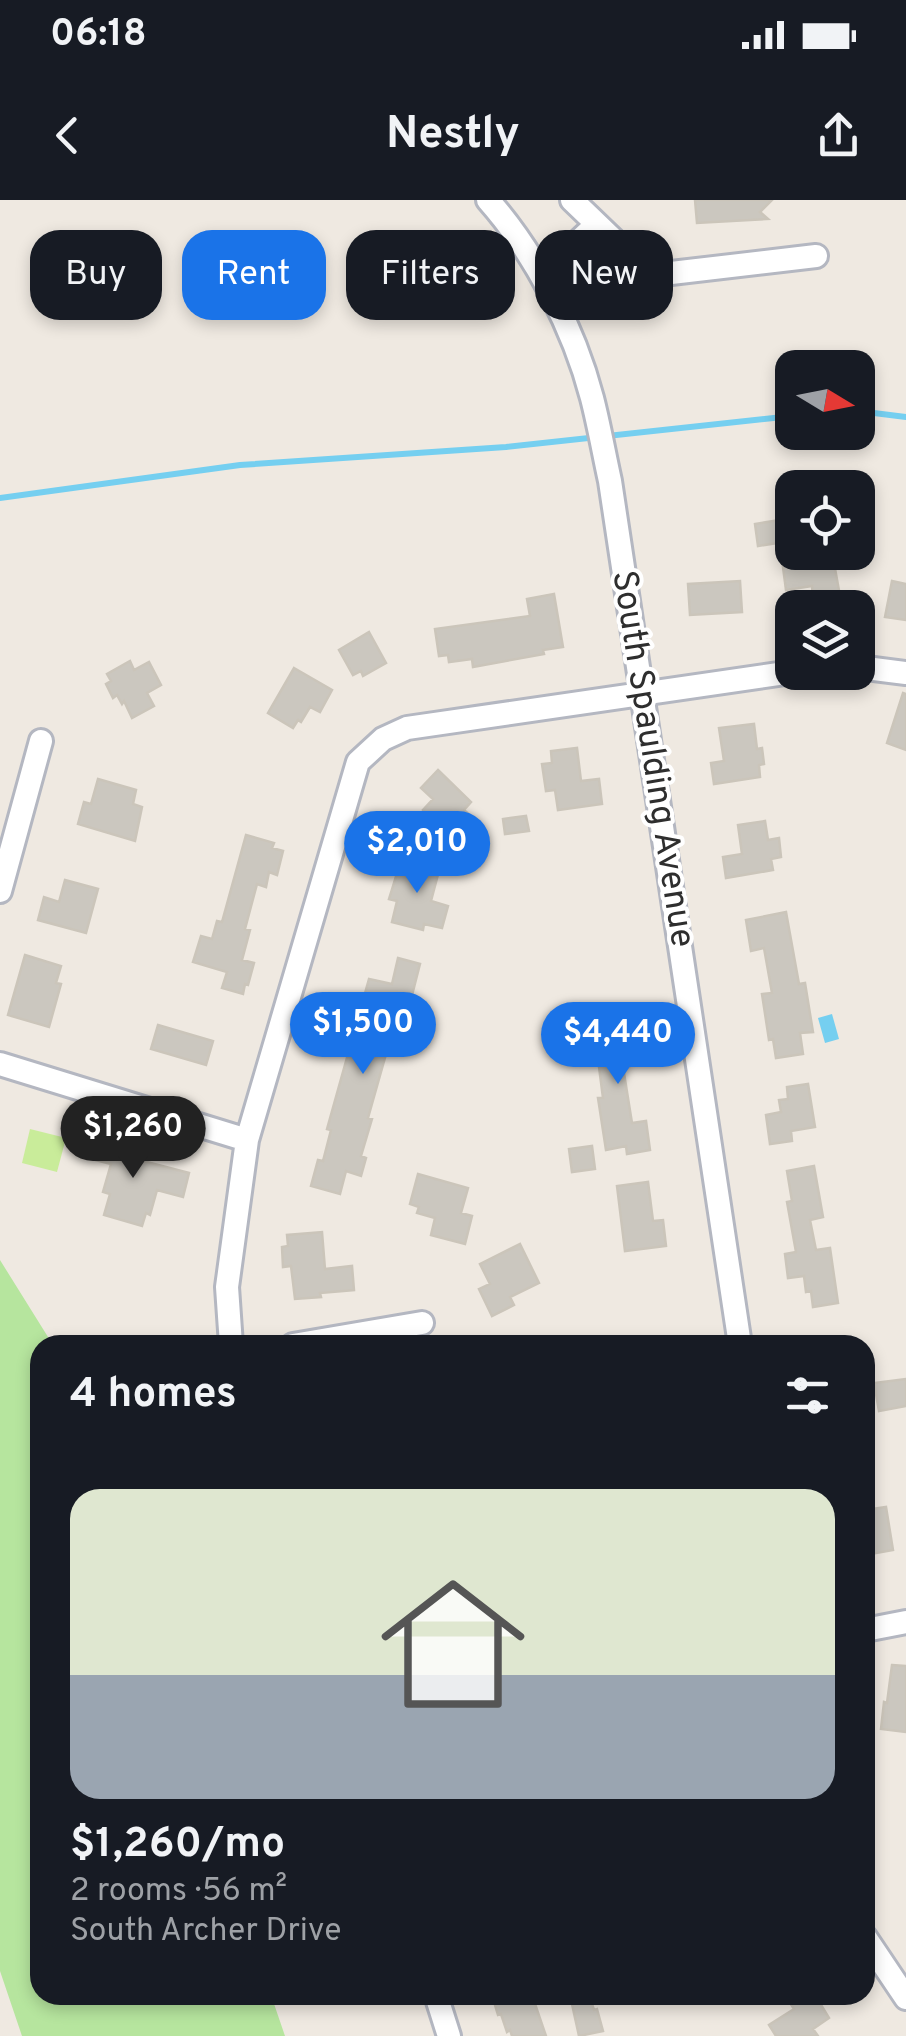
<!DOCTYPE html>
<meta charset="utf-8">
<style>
body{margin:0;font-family:Overpass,sans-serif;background:#242831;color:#f1f3f6;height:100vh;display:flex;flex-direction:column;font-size:38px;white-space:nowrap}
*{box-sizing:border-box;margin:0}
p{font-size:32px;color:#9ea1a6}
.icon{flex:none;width:55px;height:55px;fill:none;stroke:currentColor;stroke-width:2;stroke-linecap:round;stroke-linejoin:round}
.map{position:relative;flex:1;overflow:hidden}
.details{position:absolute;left:30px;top:1135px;width:845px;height:670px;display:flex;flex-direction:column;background:#171b24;border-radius:30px;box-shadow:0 5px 15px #0003}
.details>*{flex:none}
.banner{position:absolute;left:30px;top:30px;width:848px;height:90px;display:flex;gap:20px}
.needle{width:65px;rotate:100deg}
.controls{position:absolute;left:775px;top:150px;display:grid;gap:20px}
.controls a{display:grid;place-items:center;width:100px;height:100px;border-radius:20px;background:#171b24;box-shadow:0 5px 15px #0003;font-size:50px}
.price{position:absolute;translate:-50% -85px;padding:0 22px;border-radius:35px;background:#1a73e8;color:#fff;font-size:32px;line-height:65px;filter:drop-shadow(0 2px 5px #0008)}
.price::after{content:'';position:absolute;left:50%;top:60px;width:30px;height:22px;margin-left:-15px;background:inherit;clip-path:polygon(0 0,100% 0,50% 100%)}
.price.current{background:#222;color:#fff}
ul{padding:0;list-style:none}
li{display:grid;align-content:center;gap:20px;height:530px;padding:0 40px}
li+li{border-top:2px solid #363941}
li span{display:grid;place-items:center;height:310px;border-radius:30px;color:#555}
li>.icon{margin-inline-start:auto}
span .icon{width:180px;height:180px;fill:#fffc;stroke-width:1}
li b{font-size:42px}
h2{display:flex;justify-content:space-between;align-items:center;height:120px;padding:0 40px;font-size:42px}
.chip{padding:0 35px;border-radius:30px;background:#171b24;box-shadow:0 5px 15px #0003;font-size:35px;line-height:90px}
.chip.current{background:#1a73e8;color:#fff}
.status{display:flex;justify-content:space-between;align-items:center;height:70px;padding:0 50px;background:#171b24;direction:ltr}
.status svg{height:28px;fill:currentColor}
header{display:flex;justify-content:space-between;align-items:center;height:130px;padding:0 40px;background:#171b24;font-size:45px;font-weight:700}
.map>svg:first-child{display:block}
.green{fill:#b6e59e}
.pitch{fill:#c9ec9a}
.water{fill:#75cff0}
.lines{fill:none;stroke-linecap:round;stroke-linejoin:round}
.stream{stroke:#75cff0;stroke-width:6}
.building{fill:#cbc7bf;stroke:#cbc5ba;stroke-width:2.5}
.minor-casing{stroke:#b4b7c1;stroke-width:28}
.minor{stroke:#fff;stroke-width:22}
.labels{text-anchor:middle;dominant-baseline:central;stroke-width:8;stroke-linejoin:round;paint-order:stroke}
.street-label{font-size:35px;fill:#2e2e2e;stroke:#fff}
</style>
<div class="status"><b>06:18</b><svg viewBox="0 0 49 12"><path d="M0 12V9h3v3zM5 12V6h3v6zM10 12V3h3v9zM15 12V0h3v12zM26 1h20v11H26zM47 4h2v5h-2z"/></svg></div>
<header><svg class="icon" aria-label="back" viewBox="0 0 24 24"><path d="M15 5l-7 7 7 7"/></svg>Nestly<svg class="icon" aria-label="share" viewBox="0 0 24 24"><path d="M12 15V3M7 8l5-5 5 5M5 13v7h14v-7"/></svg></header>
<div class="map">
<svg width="906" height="1836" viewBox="0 0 906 1836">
<rect width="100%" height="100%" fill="#efe9e1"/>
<path class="green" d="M 0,1060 L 53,1145 L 40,1145 L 40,1795 L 271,1795 L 285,1836 L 22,1836 L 0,1771 Z"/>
<path class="pitch" d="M 30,929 L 66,938 L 57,972 L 22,963 Z"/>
<path class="water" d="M 832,814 L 839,839 L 825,843 L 818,818 Z"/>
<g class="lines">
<path class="stream" d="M 858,211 L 906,217
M 0,298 L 240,265 L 506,247 L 792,216"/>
</g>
<path class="building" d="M 695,0 L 772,0 L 760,12 L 768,19 L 697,23 Z
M 412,54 L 428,75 L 421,80 L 433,96 L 408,115 L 385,82 L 396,74 L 392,68 Z
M 780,320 L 784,342 L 758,346 L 755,324 Z
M 781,352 L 832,352 L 840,396 L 813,400 L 812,386 L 786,390 Z
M 740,381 L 742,412 L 690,415 L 688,384 Z
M 892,381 L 906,384 L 906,420 L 885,417 Z
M 554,394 L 563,447 L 543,450 L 544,454 L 473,467 L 472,459 L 449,462 L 448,455 L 439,456 L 435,429 L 530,416 L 527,399 Z
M 369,432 L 386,463 L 363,476 L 361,471 L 353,475 L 339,450 Z
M 130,461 L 134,470 L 149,462 L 161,485 L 147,493 L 154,506 L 132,518 L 124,501 L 122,504 L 117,495 L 113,498 L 106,484 L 111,481 L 107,474 Z
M 294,468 L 332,490 L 320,512 L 310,507 L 301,522 L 298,520 L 293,528 L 268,513 Z
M 903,493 L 906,494 L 906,550 L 887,543 Z
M 754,524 L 757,549 L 762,548 L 764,564 L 759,565 L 760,577 L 714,584 L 711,563 L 724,561 L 719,528 Z
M 577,548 L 581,581 L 599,579 L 602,604 L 558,610 L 555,590 L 546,591 L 542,564 L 552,563 L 551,551 Z
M 438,570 L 471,602 L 464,610 L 473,618 L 455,638 L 444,628 L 436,638 L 418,622 L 426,613 L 423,610 L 433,599 L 421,588 Z
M 98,579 L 136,590 L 133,604 L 142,607 L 135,641 L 78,624 L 84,602 L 91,604 Z
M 526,616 L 529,631 L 505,634 L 503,619 Z
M 765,621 L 768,640 L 779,638 L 781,657 L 771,659 L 773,670 L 726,678 L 723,657 L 742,654 L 738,625 Z
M 246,635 L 274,643 L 272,648 L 283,651 L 277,675 L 269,672 L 266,687 L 257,684 L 245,729 L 250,730 L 242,760 L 254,763 L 248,785 L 245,784 L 243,794 L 222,788 L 227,772 L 193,762 L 201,736 L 212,739 L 217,721 L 222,722 Z
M 402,657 L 440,667 L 431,701 L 448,706 L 442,728 L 424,724 L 423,730 L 392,722 L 397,701 L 389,699 Z
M 65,680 L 98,689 L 86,733 L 38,720 L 44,697 L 59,702 Z
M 786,712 L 799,784 L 805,783 L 813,832 L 800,833 L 803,854 L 776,858 L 773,839 L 769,840 L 762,794 L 772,793 L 764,748 L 751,751 L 746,720 Z
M 25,755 L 61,766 L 56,783 L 61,784 L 49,827 L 8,815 Z
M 398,758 L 420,764 L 410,803 L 401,801 L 368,918 L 372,919 L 361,956 L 366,958 L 361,976 L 346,971 L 340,994 L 311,986 L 318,960 L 323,961 L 331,930 L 327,929 L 369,779 L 392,784 Z
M 622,816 L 626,843 L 640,841 L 643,864 L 623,867 L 632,923 L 646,921 L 650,950 L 627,954 L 626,946 L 606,950 L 598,898 L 603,898 L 593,820 Z
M 158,825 L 213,841 L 206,865 L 151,849 Z
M 808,884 L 815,927 L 791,931 L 792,941 L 770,944 L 766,915 L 781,912 L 779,900 L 788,899 L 787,887 Z
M 95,932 L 120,938 L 116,954 L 189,973 L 183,997 L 157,990 L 150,1015 L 146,1013 L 142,1026 L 104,1015 L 110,994 L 103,992 L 111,964 L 88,958 Z
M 592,946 L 595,969 L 572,972 L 569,949 Z
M 814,966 L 823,1017 L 810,1020 L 816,1050 L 830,1048 L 838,1103 L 813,1107 L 811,1091 L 806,1092 L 804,1076 L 788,1078 L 785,1054 L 796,1052 L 787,1002 L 792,1001 L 787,971 Z
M 418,974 L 468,988 L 461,1013 L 472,1016 L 465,1044 L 431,1035 L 435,1018 L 417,1013 L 419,1007 L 410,1004 Z
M 648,982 L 653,1021 L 663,1020 L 666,1046 L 625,1051 L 617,986 Z
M 322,1032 L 325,1069 L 352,1066 L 354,1090 L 320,1093 L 321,1097 L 295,1099 L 291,1066 L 283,1067 L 282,1047 L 288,1046 L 287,1035 Z
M 520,1044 L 539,1083 L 510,1097 L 514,1105 L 492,1116 L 479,1089 L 490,1084 L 480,1064 Z
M 906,1179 L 906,1206 L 879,1211 L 874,1183 Z
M 886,1307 L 893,1350 L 865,1355 L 865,1310 Z
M 892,1465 L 906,1466 L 906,1532 L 881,1529 L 884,1502 L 887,1503 Z
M 492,1795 L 532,1795 L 546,1836 L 512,1836 L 510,1830 L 507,1832 L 501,1814 L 498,1815 Z
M 785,1795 L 815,1795 L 829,1818 L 813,1829 L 818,1836 L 776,1836 L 769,1825 L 794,1809 Z
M 590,1798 L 594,1810 L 597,1809 L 603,1831 L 579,1836 L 572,1804 Z"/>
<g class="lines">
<g class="minor-casing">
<path id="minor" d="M 488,0 C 535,53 574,129 592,198 C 599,225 604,254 610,281 L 740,1145
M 572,0 L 649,74 L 654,75 L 816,56
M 539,69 L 567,52 L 597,24
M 858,467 L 906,473
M 0,691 L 41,541
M 0,864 L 247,940
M 231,1145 L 227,1087 L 247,940 L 358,562 L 383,539 L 407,528 L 792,472
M 293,1145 L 422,1123
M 865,1430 L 906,1422
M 865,1737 L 906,1798
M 436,1795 L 449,1836"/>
</g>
<use href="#minor" class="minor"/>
</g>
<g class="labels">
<g class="street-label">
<text transform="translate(652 559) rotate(81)">South Spaulding Avenue</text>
</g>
</g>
</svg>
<div class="controls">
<a><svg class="needle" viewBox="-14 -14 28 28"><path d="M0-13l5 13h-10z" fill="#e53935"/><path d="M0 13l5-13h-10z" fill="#9ea1a6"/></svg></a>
<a><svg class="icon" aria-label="locate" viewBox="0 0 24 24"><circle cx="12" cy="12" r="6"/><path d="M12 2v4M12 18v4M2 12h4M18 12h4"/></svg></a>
<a><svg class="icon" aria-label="layers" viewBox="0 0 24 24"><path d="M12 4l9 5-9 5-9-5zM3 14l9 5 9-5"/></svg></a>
</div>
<b class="price" style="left:417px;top:696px">$2,010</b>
<b class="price" style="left:363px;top:877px">$1,500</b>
<b class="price" style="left:618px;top:887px">$4,440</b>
<b class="price current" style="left:133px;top:981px">$1,260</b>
<div class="banner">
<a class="chip">Buy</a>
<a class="chip current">Rent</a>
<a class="chip">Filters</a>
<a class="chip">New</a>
</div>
<section class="details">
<h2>4 homes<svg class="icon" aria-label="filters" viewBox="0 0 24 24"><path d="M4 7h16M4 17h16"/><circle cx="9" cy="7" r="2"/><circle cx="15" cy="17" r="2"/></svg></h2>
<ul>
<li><span style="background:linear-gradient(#dfe7d0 60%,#9aa5b1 0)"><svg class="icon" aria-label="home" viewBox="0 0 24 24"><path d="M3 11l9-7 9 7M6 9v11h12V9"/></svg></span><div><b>$1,260/mo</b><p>2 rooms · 56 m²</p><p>South Archer Drive</p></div></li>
</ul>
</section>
</div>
